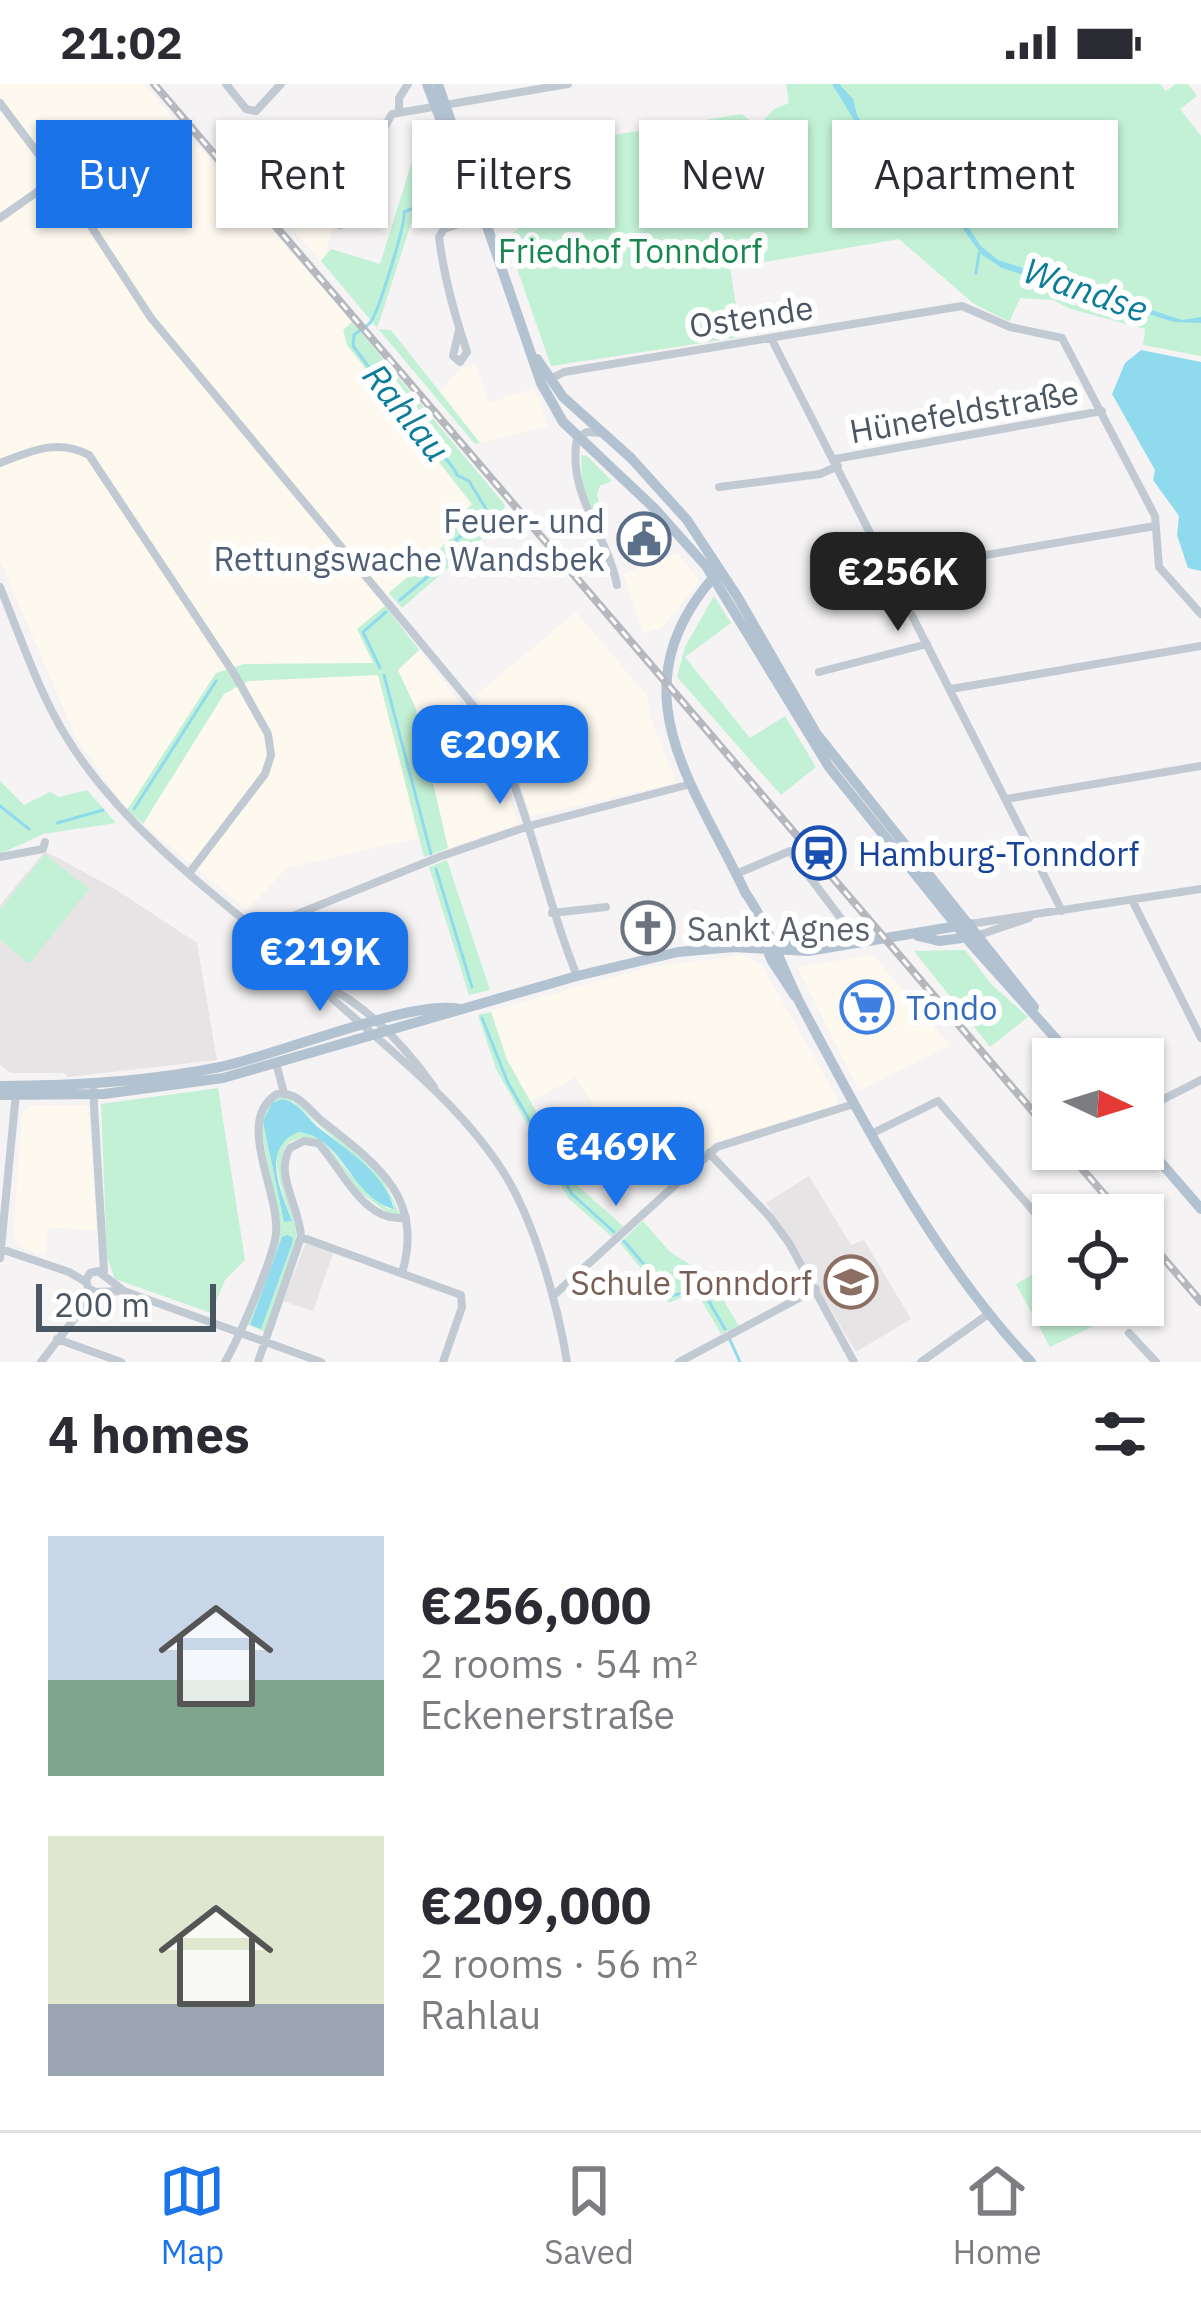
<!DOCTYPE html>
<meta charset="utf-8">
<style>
body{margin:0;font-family:"IBM Plex Sans",sans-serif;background:#f7f7f7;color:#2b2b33;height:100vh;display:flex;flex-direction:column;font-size:45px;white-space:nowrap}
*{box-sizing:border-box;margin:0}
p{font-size:39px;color:#7c7c81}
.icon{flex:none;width:66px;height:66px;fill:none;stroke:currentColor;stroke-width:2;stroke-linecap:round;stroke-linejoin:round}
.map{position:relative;height:1278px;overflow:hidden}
.side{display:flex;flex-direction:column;background:#fff;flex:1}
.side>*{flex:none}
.guide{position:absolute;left:36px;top:36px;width:1131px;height:108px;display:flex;gap:24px}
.needle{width:78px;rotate:94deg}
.tools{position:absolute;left:1032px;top:954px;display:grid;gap:24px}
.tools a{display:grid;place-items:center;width:132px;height:132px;border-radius:0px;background:#fff;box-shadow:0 3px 9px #0004;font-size:60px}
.scale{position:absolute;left:36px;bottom:30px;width:180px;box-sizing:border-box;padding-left:12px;border:6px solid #4a5661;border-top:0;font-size:33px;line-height:42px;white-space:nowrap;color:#4a5661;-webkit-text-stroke:9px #fff;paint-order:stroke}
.price{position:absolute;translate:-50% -102px;padding:0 27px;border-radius:24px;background:#1a73e8;color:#fff;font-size:39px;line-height:78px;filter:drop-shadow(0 3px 6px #0008)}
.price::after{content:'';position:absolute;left:50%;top:72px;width:36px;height:27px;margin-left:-18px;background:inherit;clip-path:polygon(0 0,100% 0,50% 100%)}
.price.current{background:#222;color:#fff}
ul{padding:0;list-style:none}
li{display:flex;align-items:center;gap:36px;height:300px;padding:0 48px}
li span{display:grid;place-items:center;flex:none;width:336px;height:240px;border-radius:0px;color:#555}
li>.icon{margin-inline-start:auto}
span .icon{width:144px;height:144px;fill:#fffc;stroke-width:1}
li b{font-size:51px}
h2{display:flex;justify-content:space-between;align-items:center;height:144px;padding:0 48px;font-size:51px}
.pill{padding:0 42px;border-radius:0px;background:#fff;box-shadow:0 3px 9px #0004;font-size:42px;line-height:108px}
.pill.current{background:#1a73e8;color:#fff}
.status{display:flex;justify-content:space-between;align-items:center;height:84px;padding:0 60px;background:#fff;direction:ltr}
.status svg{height:33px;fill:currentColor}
.menu{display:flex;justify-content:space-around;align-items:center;height:168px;border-top:3px solid #e1e1e2;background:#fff;font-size:33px;color:#7c7c81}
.menu a{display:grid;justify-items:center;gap:6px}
.menu .current{color:#1a73e8}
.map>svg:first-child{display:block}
.commercial{fill:#fdf9ef}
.education{fill:#e6e4e5}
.green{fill:#c3f1d5;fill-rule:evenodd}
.water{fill:#90daee}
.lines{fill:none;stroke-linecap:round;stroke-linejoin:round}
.stream{stroke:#90daee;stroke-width:3}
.minor{stroke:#c1cad2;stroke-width:8}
.major{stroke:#b3c2d1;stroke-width:10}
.rail-casing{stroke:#b5b8bd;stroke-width:8}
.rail{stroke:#fff;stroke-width:3;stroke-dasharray:9;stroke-linecap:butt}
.labels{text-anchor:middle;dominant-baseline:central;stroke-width:12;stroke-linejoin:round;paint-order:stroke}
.park-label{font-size:33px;fill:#17864f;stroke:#fff}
.street-label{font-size:33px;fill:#4a5661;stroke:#fff}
.service-label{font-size:33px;fill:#4e5e75;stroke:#fff;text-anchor:end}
.transit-label{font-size:33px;fill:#164399;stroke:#fff;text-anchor:start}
.worship-label{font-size:33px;fill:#5b616d;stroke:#fff;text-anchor:start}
.shop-label{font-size:33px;fill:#366cbe;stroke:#fff;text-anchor:start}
.education-label{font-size:33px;fill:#785e54;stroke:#fff;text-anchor:end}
.water-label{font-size:36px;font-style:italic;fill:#0c7c9b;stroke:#fff}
</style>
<div class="status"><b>21:02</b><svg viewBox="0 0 49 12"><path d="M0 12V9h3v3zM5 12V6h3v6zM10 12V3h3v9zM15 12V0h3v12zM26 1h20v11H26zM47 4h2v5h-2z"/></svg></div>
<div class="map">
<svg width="1201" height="1278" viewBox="0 0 1201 1278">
<rect width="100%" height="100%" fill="#f5f3f3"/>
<path class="commercial" d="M 0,0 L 144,0 L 352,238 L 344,246 L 347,261 L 472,421 L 447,443 L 454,452 L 389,509 L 385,522 L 357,545 L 374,579 L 244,580 L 216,589 L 127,726 L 77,656 L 0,476 Z
M 269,92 L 340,116 L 323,180 L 259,106 Z
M 475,280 L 489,319 L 534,304 L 548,342 L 480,359 L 440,307 L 460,285 Z
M 677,469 L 699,496 L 697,500 L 664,542 L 644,550 L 623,490 Z
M 576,528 L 647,612 L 650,632 L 676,699 L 531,732 L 509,665 L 476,611 Z
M 419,566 L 466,627 L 497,677 L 518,740 L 448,764 L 416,626 L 397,585 Z
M 379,591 L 418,754 L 287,784 L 247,826 L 143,740 L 224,610 L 248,597 Z
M 744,871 L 761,880 L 838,1015 L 837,1020 L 716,1058 L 698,1073 L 660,1029 L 645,1039 L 642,1037 L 617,1062 L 576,993 L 530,1017 L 508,976 L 491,927 L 650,883 Z
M 873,871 L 950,962 L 859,1007 L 797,883 Z
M 30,1021 L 88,1021 L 97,1147 L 48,1143 L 45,1171 L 22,1164 L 13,1152 L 22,1029 Z"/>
<path class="education" d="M 45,767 L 115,805 L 197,859 L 217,976 L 68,993 L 64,989 L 11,989 L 0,981 L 0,821 Z
M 809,1092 L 851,1161 L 864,1156 L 911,1235 L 856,1268 L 766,1119 Z
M 306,1158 L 334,1167 L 313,1227 L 283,1217 Z"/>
<path class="green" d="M 786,0 L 1160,0 L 1166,7 L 1176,0 L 1188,0 L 1197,12 L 1180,25 L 1201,52 L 1201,272 L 1143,261 L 1145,245 L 1071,225 L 1053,216 L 1020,214 L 1010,237 L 1006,236 L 974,220 L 899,155 L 730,184 L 741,253 L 551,282 L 506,153 L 536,133 L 521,66 L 742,30 L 757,43 L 774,25 L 789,19 Z
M 440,60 L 446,77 L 432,82 L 429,93 L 440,124 L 414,130 L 377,245 L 391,246 L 480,359 L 475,360 L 321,177 L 331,165 L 380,180 L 414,71 Z
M 352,238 L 505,421 L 500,439 L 402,524 L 389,509 L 453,453 L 447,444 L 472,420 L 347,261 L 343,246 Z
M 581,371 L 587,372 L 612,397 L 600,402 L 597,410 L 605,448 L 582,406 Z
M 714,512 L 731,539 L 685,573 L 750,654 L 785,632 L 816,683 L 781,711 L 677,593 L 685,563 Z
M 385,522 L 419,566 L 398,586 L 416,625 L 448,764 L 424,773 L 378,591 L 248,597 L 224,610 L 143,740 L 127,726 L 216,589 L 244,580 L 373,579 L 357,545 Z
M 0,697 L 24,721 L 50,708 L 59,713 L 87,706 L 116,739 L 43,750 L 0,770 Z
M 45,770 L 89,805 L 29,880 L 0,856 L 0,826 Z
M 447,776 L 490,906 L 469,911 L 429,783 Z
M 965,866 L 991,900 L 1028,933 L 990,963 L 914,867 Z
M 491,928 L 507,976 L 579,1103 L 623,1142 L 612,1153 L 568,1114 L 496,985 L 478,931 Z
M 218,1004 L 245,1176 L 225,1196 L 211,1229 L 115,1195 L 107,1173 L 101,1020 Z
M 290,1012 L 379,1088 L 400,1130 L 392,1132 L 361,1109 L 320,1056 C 248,1041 301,1126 296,1157 C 290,1187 275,1218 265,1248 L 247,1240 L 280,1152 L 260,1036 L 272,1015 ZM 292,1017 L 373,1089 L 394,1121 L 389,1126 L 350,1090 L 321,1053 C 254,1029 280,1104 292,1137 L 284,1138 L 263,1038 Z
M 643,1137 L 670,1168 L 708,1191 L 739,1242 L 721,1250 L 696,1207 L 669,1219 L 620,1159 Z
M 1053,1179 L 1053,1221 L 1137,1221 L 1050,1263 L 1016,1200 Z"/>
<path class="water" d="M 832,0 L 839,0 L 853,15 L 857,31 L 878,62 L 916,95 L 948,114 L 981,162 L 998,176 L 1182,236 L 1201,233 L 1201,239 L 1174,238 L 1002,184 L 981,170 L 946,121 L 922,107 L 870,62 Z
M 1141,266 L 1201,278 L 1201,487 L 1188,484 L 1177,451 L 1179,432 L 1153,396 L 1155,386 L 1112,310 L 1125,279 Z
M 282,1015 C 299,1018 306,1033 319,1044 C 348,1067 384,1088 394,1125 C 351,1114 343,1052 298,1048 C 260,1065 281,1107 292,1137 L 284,1138 L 263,1038 L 272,1019 Z
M 287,1151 L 293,1154 L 292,1160 L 261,1245 L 250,1241 L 282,1153 Z"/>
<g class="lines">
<path class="stream" d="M 976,189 L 979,169
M 400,516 L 451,473 L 456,456 L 483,434 L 486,425 L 469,397 L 457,391 C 448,369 422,363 418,335 L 394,316 L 353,262 L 354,251 C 359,246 365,244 370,239 C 378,230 406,139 404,128 L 425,119 L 416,104 L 419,77 L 439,61
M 380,584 L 363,548 L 386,528
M 384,591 L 431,770
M 0,722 L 29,745
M 134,725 L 216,597
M 57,739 L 103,726
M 436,785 L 472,903
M 482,934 L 508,999 L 572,1110 L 614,1148
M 624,1157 L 671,1212 L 701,1204 L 725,1245
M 730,1256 L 740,1278"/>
<path class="minor" d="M 226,0 L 246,25 L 256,27 L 281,0
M 0,19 L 81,127 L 151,234 L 476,625 C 487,644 500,663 508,684 C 535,752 549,824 577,892
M 399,28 L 399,14 L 408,0
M 0,134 L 57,94
M 340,141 L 361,84 L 392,30 L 568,0
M 459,246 L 453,272 L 460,278 L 467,268 C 454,229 444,194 439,153 L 444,145 L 482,132
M 771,254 L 1062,827
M 550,295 L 564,288 L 962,222 L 1010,243 L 1062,254 L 1155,432 L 1159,483 L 1201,530
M 601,349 L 587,348 L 577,354 C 567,411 606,447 617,501
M 835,375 L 1102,327
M 0,379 C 31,367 58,354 89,371 L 235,591 L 268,650 L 271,671 L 265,690 L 190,788
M 719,403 L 820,390 L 838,382
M 892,487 L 1155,442
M 0,503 C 21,554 38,607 67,654 C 128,753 234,826 323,900 L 333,915 C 393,969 465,1024 507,1094 C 536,1143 558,1222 567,1278
M 819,588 L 927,560
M 951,605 L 1201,562
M 1006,715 L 1201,682
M 0,773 L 43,765 L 45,758
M 736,790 L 790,767 L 842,836
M 1132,816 L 1201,954
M 552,829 L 606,823
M 970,840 L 1201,805
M 263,848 L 270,841 L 439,773 L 529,742 L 691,700
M 979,851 L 1029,834
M 323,901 C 368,921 406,964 434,1003
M 276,979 L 284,1009
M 93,1005 L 104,1187
M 1146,1024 L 1201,996
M 873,1049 L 938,1017 L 1042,1137 L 1048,1151
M 709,1069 L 769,1132 L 789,1159 L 854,1278
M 301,1153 L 461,1211 L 462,1223 L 443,1278
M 1,1165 L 69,1188 L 86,1198
M 0,1174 L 16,1009
M 95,1208 L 88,1204 L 86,1196 L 90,1189 L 98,1187 L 124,1207 L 321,1278
M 553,1212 L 717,1063 L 854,1020
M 1129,1249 L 1156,1278
M 57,1255 L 121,1278
M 41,1278 L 95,1208 L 124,1207
M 225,1278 C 238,1256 274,1173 276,1149 C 280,1107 234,1037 277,1010 C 299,1008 307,1024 322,1037 C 375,1079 425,1113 402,1189
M 258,1278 L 301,1153 C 300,1123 274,1091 290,1064 L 304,1057 L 318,1059 C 341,1083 365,1142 406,1133
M 679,1278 L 816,1205
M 921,1278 L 987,1231"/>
<path class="major" d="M 427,0 L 452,66 L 462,79
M 438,0 L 541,299 L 563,338 L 655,425 L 706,482 L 829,683 L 973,862 L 1074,975
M 537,275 L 563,313 L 631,374 L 687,436 L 737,512 L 816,649 L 1034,923
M 718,488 C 613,605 692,696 746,810
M 745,808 C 770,844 782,885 802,923 C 866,1043 937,1179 1031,1278
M 756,839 L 772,877 L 795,912
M 918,852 L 939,857 L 970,853
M 717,857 L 829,860
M 0,1002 C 74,1002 147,998 220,983 C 278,971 411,915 460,925
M 0,1011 L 104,1010 L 223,994 L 577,892 L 678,868 L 734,863 L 808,867 L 970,840
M 1143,1058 L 1201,1125"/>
<g class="rail-casing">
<path id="rail" d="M 154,0 L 1053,1051
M 1065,1065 L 1122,1131
M 1143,1150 L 1201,1218"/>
</g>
<use href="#rail" class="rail"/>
</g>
<defs>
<g id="civic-ring" transform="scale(2.7)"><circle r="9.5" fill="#fff" stroke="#5c6f8a" stroke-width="1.5"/><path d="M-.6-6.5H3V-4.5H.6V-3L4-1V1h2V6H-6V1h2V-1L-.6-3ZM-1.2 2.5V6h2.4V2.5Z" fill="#5c6f8a"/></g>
<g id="station-ring" transform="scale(2.7)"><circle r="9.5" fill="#fff" stroke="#1a4fb4" stroke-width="1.5"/><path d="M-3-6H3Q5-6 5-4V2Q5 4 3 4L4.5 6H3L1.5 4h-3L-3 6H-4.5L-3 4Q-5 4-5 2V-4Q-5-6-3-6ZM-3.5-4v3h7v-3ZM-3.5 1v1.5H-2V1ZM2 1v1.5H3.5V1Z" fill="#1a4fb4"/></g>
<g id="church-ring" transform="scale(2.7)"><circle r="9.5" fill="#fff" stroke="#6b7280" stroke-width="1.5"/><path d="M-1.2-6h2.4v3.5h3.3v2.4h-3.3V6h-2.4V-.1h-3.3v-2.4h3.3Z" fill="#6b7280"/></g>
<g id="supermarket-ring" transform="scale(2.7)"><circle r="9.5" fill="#fff" stroke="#3f7fe0" stroke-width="1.5"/><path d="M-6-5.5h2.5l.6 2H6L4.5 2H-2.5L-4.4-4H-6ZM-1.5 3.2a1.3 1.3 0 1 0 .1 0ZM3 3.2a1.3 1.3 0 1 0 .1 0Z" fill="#3f7fe0"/></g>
<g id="school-ring" transform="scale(2.7)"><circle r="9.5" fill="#fff" stroke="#8d6e63" stroke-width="1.5"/><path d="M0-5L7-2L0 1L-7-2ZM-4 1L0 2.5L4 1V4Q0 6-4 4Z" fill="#8d6e63"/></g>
</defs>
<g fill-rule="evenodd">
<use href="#civic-ring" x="644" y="455"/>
<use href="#station-ring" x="819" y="769"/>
<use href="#church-ring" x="648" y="844"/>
<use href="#supermarket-ring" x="867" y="923"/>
<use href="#school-ring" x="851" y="1198"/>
</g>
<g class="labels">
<g class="park-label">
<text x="630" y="166">Friedhof Tonndorf</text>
</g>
<g class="street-label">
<text transform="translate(751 232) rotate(-9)">Ostende</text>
<text transform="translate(964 327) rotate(-10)">Hünefeldstraße</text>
</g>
<g class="service-label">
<text x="605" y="436">Feuer- und<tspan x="605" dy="38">Rettungswache Wandsbek</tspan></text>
</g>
<g class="transit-label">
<text x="858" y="769">Hamburg-Tonndorf</text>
</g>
<g class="worship-label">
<text x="687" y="844">Sankt Agnes</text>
</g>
<g class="shop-label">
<text x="906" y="923">Tondo</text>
</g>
<g class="education-label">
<text x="812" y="1198">Schule Tonndorf</text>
</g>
<g class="water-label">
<text transform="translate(1086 205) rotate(19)">Wandse</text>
<text transform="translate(407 328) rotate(51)">Rahlau</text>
</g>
</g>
</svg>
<div class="tools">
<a><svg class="needle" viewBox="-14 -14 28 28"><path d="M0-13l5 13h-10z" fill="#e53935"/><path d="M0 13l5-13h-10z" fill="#7c7c81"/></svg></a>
<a><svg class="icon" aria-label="locate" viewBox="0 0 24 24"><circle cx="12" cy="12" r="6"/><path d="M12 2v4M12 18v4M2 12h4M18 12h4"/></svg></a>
</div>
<div class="scale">200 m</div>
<b class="price current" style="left:898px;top:550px">€256K</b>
<b class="price" style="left:500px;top:723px">€209K</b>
<b class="price" style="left:320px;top:930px">€219K</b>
<b class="price" style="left:616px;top:1125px">€469K</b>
<div class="guide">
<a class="pill current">Buy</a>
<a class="pill">Rent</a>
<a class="pill">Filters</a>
<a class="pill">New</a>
<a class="pill">Apartment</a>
</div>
</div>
<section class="side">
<h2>4 homes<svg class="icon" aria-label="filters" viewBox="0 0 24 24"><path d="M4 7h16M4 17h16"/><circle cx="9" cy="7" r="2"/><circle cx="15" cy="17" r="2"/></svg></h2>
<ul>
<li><span style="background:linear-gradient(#c9d6e8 60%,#7fa58c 0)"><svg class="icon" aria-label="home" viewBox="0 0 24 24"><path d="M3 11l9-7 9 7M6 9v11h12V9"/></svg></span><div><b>€256,000</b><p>2 rooms · 54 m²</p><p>Eckenerstraße</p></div></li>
<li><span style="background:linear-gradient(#dfe7d0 70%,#9aa5b1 0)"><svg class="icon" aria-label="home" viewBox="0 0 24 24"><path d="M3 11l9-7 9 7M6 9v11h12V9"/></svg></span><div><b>€209,000</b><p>2 rooms · 56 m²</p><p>Rahlau</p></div></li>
</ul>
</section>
<nav class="menu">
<a class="current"><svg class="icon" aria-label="map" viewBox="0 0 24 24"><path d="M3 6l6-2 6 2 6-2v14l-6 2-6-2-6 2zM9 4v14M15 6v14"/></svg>Map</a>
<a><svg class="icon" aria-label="saved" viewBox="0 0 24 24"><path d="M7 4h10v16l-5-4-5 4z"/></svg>Saved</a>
<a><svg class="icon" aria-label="home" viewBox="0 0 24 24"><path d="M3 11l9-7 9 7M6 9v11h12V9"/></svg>Home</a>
</nav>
